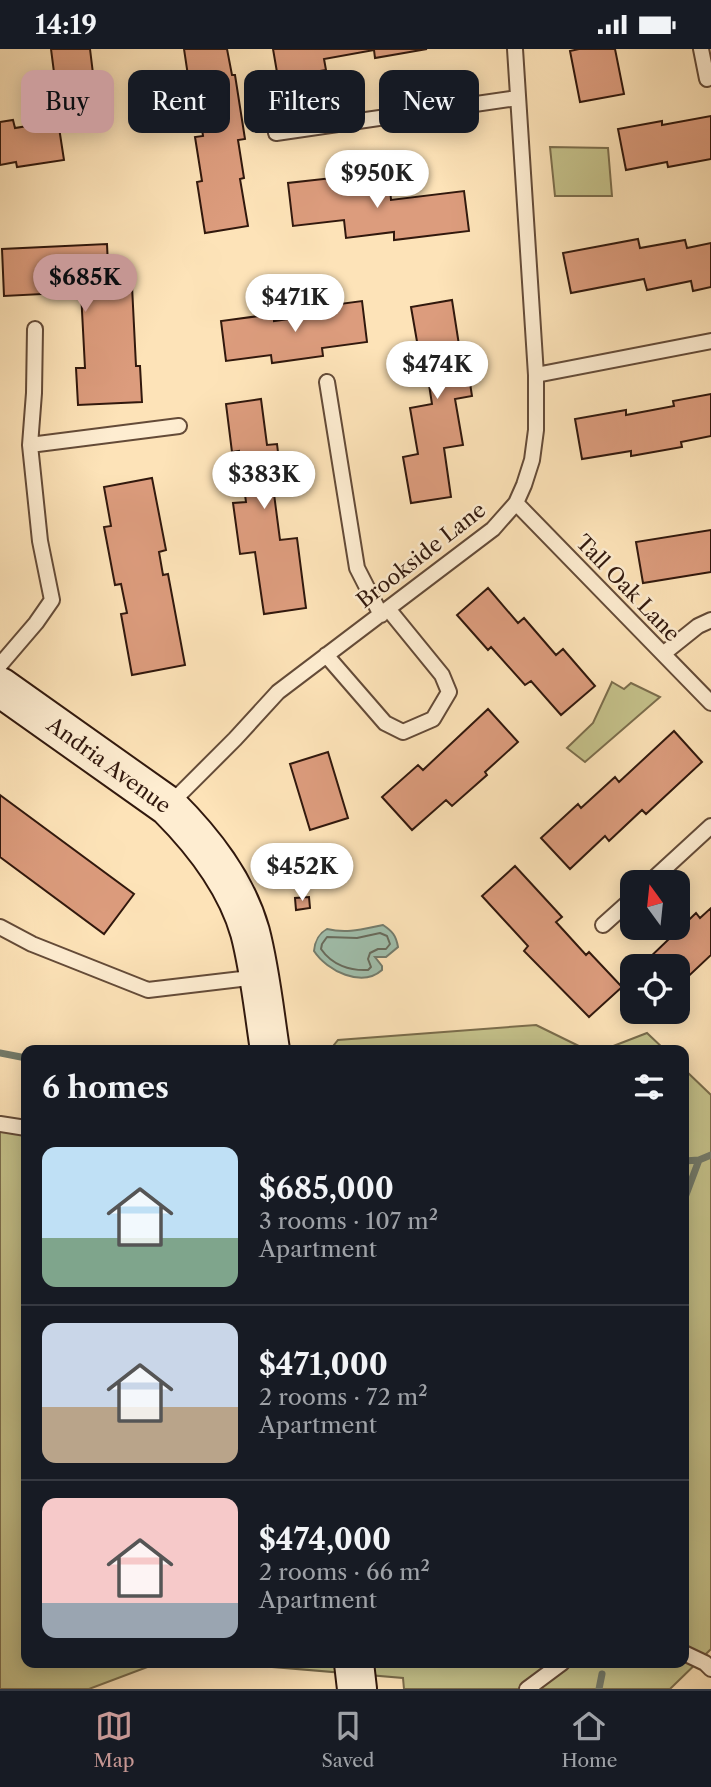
<!DOCTYPE html>
<meta charset="utf-8">
<style>
body{margin:0;font-family:"Libre Caslon Text",serif;background:#20242c;color:#f1f3f6;height:100vh;display:flex;flex-direction:column;font-size:26px;white-space:nowrap}
*{box-sizing:border-box;margin:0}
p{font-size:23px;color:#9ea1a6}
.icon{flex:none;width:38px;height:38px;fill:none;stroke:currentColor;stroke-width:2;stroke-linecap:round;stroke-linejoin:round}
.map{position:relative;flex:1;overflow:hidden}
.drawer{position:absolute;left:21px;top:996px;width:668px;height:623px;display:flex;flex-direction:column;background:#171b24;border-radius:14px;box-shadow:0 4px 18px #0003}
.drawer>*{flex:none}
.hud{position:absolute;left:21px;top:21px;width:670px;height:63px;display:flex;gap:14px}
.needle{width:46px;rotate:345deg}
.fabs{position:absolute;left:620px;top:821px;display:grid;gap:14px}
.fabs a{display:grid;place-items:center;width:70px;height:70px;border-radius:14px;background:#171b24;box-shadow:0 4px 18px #0003;font-size:35px}
.price{position:absolute;translate:-50% -60px;padding:0 16px;border-radius:24px;background:#fff;color:#222;font-size:23px;line-height:46px;filter:drop-shadow(0 2px 4px #0008)}
.price::after{content:'';position:absolute;left:50%;top:42px;width:21px;height:16px;margin-left:-10px;background:inherit;clip-path:polygon(0 0,100% 0,50% 100%)}
.price.selected{background:#c59692;color:#111}
ul{padding:0;list-style:none}
li{display:flex;align-items:center;gap:21px;height:175px;padding:0 21px}
li+li{border-top:2px solid #363941}
li span{display:grid;place-items:center;flex:none;width:196px;height:140px;border-radius:14px;color:#555}
li>.icon{margin-inline-start:auto}
span .icon{width:84px;height:84px;fill:#fffc;stroke-width:1}
li b{font-size:30px}
h2{display:flex;justify-content:space-between;align-items:center;height:84px;padding:0 21px;font-size:30px}
.tag{padding:0 24px;border-radius:14px;background:#171b24;box-shadow:0 4px 18px #0003;font-size:24px;line-height:63px}
.tag.selected{background:#c59692;color:#111}
.status{display:flex;justify-content:space-between;align-items:center;height:49px;padding:0 35px;background:#171b24;direction:ltr}
.status svg{height:19px;fill:currentColor}
.tab-bar{display:flex;justify-content:space-around;align-items:center;height:98px;border-top:2px solid #363941;background:#171b24;font-size:19px;color:#9ea1a6}
.tab-bar a{display:grid;justify-items:center;gap:4px}
.tab-bar .selected{color:#c59692}
.map>svg:first-child{display:block}
.green{fill:#c5c28b;stroke:#7b6d4c;stroke-width:2}
.water{fill:#a0beab;stroke:#747c6c;stroke-width:2}
.lines{fill:none;stroke-linecap:round;stroke-linejoin:round}
.shore{stroke:#686b5c;stroke-width:2}
.stream{stroke:#747c6c;stroke-width:7}
.building{fill:#dc9c7d;stroke:#31180d;stroke-width:2}
.lane-casing{stroke:#644b38;stroke-width:18}
.secondary-casing{stroke:#31180d;stroke-width:42}
.lane{stroke:#feedd1;stroke-width:14}
.secondary{stroke:#feedd1;stroke-width:38}
.labels{text-anchor:middle;dominant-baseline:central;stroke-width:5;stroke-linejoin:round;paint-order:stroke}
.street-label{font-size:21px;fill:#31180d;stroke:#feedd1}
</style>
<div class="status"><b>14:19</b><svg viewBox="0 0 49 12"><path d="M0 12V9h3v3zM5 12V6h3v6zM10 12V3h3v9zM15 12V0h3v12zM26 1h20v11H26zM47 4h2v5h-2z"/></svg></div>
<div class="map">
<svg width="711" height="1640" viewBox="0 0 711 1640">
<rect width="100%" height="100%" fill="#fde3b8"/>
<filter id="stains"><feTurbulence type="fractalNoise" baseFrequency=".00286" numOctaves="4"/><feColorMatrix values="0 0 0 0 .2 0 0 0 0 .09 0 0 0 0 .02 0 0 0 .5 -.17"/></filter>
<radialGradient id="worn" r=".72"><stop offset=".6" stop-color="#630" stop-opacity="0"/><stop offset="1" stop-color="#630" stop-opacity=".3"/></radialGradient>
<path class="green" d="M 550,98 L 608,99 L 612,147 L 555,147 Z
M 612,633 L 624,640 L 631,634 L 660,648 L 585,713 L 567,699 L 593,674 Z
M 536,976 L 587,1001 L 330,1001 L 338,991 Z
M 647,984 L 665,1001 L 603,1001 Z
M 684,1020 L 711,1046 L 711,1600 L 670,1640 L 404,1640 L 403,1629 L 226,1614 L 684,1614 Z
M 0,1081 L 26,1084 L 26,1614 L 158,1614 L 89,1640 L 0,1640 Z"/>
<path class="water" d="M 383,876 C 392,882 396,886 398,898 L 386,908 L 375,908 L 382,917 L 382,921 C 362,939 327,922 314,902 C 315,892 318,885 327,880 C 347,885 363,880 383,876 Z"/>
<g class="lines">
<path class="shore" d="M 380,884 L 387,887 L 390,895 L 386,900 L 378,900 L 370,904 L 368,910 L 371,918 L 368,921 C 350,922 332,916 321,900 L 322,895 L 327,888 L 357,889 Z"/>
<path class="stream" d="M 0,1004 L 26,1009
M 684,1112 L 699,1111 L 711,1106
M 684,1151 L 699,1111
M 599,1640 L 602,1625"/>
</g>
<path class="building" d="M 51,0 L 90,0 L 99,74 L 61,78 Z
M 184,0 L 227,0 L 232,26 L 235,26 L 245,90 L 238,91 L 244,129 L 240,130 L 248,177 L 205,184 L 197,133 L 202,132 L 195,88 L 203,87 L 199,59 L 193,60 Z
M 273,0 L 427,0 L 375,9 L 374,1 L 324,10 L 326,21 L 278,29 Z
M 579,0 L 615,0 L 624,45 L 580,53 L 570,2 Z
M 711,67 L 711,110 L 668,118 L 667,113 L 626,121 L 618,80 L 662,72 L 662,76 Z
M 13,71 L 15,79 L 58,72 L 64,111 L 17,118 L 16,113 L 0,116 L 0,73 Z
M 341,128 L 343,145 L 390,139 L 391,151 L 464,142 L 469,182 L 394,191 L 394,183 L 346,189 L 344,171 L 293,177 L 288,134 Z
M 638,190 L 640,199 L 685,191 L 687,199 L 711,194 L 711,238 L 693,242 L 691,232 L 647,241 L 644,230 L 571,244 L 563,204 Z
M 107,195 L 109,239 L 132,237 L 136,317 L 140,317 L 142,353 L 78,356 L 76,319 L 85,319 L 81,243 L 4,247 L 2,200 Z
M 452,251 L 459,296 L 464,295 L 472,347 L 455,350 L 463,396 L 444,399 L 451,448 L 411,454 L 403,408 L 418,405 L 410,359 L 432,355 L 424,303 L 419,304 L 411,258 Z
M 362,252 L 367,293 L 322,299 L 323,307 L 272,314 L 271,306 L 226,312 L 221,272 L 274,265 L 274,272 L 318,266 L 317,258 Z
M 711,345 L 711,387 L 681,393 L 682,398 L 631,407 L 631,402 L 582,410 L 575,370 L 626,361 L 626,366 L 674,357 L 673,352 Z
M 261,350 L 267,396 L 277,395 L 283,444 L 274,445 L 280,491 L 297,489 L 306,559 L 264,565 L 255,503 L 240,505 L 233,454 L 246,453 L 239,402 L 232,403 L 226,355 Z
M 152,429 L 166,501 L 159,503 L 163,526 L 168,525 L 185,616 L 132,626 L 121,565 L 127,564 L 121,535 L 115,536 L 104,478 L 111,477 L 104,438 Z
M 711,481 L 711,523 L 643,534 L 636,493 Z
M 488,539 L 518,574 L 524,569 L 556,606 L 563,600 L 595,637 L 561,666 L 531,632 L 525,636 L 491,598 L 488,601 L 457,566 Z
M 488,660 L 518,693 L 485,723 L 487,726 L 452,757 L 446,751 L 412,781 L 382,748 L 418,716 L 423,721 Z
M 674,682 L 702,713 L 646,765 L 642,761 L 609,792 L 605,787 L 570,820 L 541,789 L 578,755 L 581,759 L 615,728 L 619,733 Z
M 328,703 L 348,769 L 310,781 L 290,715 Z
M 0,746 L 134,845 L 104,885 L 0,808 Z
M 306,814 L 308,834 L 289,835 L 288,816 Z
M 515,817 L 562,868 L 556,873 L 586,906 L 589,903 L 622,938 L 589,968 L 524,902 L 528,897 L 482,847 Z
M 309,848 L 310,859 L 296,861 L 295,849 Z
M 711,859 L 711,906 L 677,938 L 677,917 L 650,917 L 646,912 L 696,864 L 700,869 Z"/>
<g class="lines">
<g class="lane-casing">
<path id="lane" d="M 701,0 L 707,30
M 276,84 L 517,49
M 536,326 L 711,292
M 327,333 L 357,519 L 381,566
M 30,396 L 34,344 L 35,280
M 516,454 L 711,654
M 663,605 L 698,577 L 711,571
M 326,606 L 385,674 L 403,683 L 433,670 L 449,643 L 442,626 L 389,561
M 0,616 L 36,574 L 52,551 L 40,492 L 30,396 L 179,377
M 169,756 L 235,690 L 278,643 L 493,480 L 516,454 L 524,436 L 532,411 L 536,381 L 536,326 L 515,0
M 650,833 L 711,777
M 603,876 L 632,850
M 0,878 L 32,895 L 148,941 L 258,928
M 0,1075 L 26,1079
M 684,1604 L 705,1614 L 711,1620
M 527,1640 L 562,1614"/>
</g>
<g class="secondary-casing">
<path id="secondary" d="M 0,638 L 168,757 C 204,793 236,834 250,883 C 260,921 264,962 270,1001
M 354,1614 L 357,1640"/>
</g>
<use href="#lane" class="lane"/>
<use href="#secondary" class="secondary"/>
</g>
<g class="labels">
<g class="street-label">
<text transform="translate(421 506) rotate(-38)">Brookside Lane</text>
<text transform="translate(628 539) rotate(46)">Tall Oak Lane</text>
<text transform="translate(109 716) rotate(36)">Andria Avenue</text>
</g>
</g>
<rect width="100%" height="100%" filter="url(#stains)"/>
<rect width="100%" height="100%" fill="url(#worn)"/>
</svg>
<div class="fabs">
<a><svg class="needle" viewBox="-14 -14 28 28"><path d="M0-13l5 13h-10z" fill="#e53935"/><path d="M0 13l5-13h-10z" fill="#9ea1a6"/></svg></a>
<a><svg class="icon" aria-label="locate" viewBox="0 0 24 24"><circle cx="12" cy="12" r="6"/><path d="M12 2v4M12 18v4M2 12h4M18 12h4"/></svg></a>
</div>
<b class="price" style="left:377px;top:161px">$950K</b>
<b class="price selected" style="left:85px;top:265px">$685K</b>
<b class="price" style="left:295px;top:285px">$471K</b>
<b class="price" style="left:437px;top:352px">$474K</b>
<b class="price" style="left:264px;top:462px">$383K</b>
<b class="price" style="left:302px;top:854px">$452K</b>
<div class="hud">
<a class="tag selected">Buy</a>
<a class="tag">Rent</a>
<a class="tag">Filters</a>
<a class="tag">New</a>
</div>
<section class="drawer">
<h2>6 homes<svg class="icon" aria-label="filters" viewBox="0 0 24 24"><path d="M4 7h16M4 17h16"/><circle cx="9" cy="7" r="2"/><circle cx="15" cy="17" r="2"/></svg></h2>
<ul>
<li><span style="background:linear-gradient(#bfe0f5 65%,#7fa58c 0)"><svg class="icon" aria-label="home" viewBox="0 0 24 24"><path d="M3 11l9-7 9 7M6 9v11h12V9"/></svg></span><div><b>$685,000</b><p>3 rooms · 107 m²</p><p>Apartment</p></div></li>
<li><span style="background:linear-gradient(#c9d6e8 60%,#b9a48a 0)"><svg class="icon" aria-label="home" viewBox="0 0 24 24"><path d="M3 11l9-7 9 7M6 9v11h12V9"/></svg></span><div><b>$471,000</b><p>2 rooms · 72 m²</p><p>Apartment</p></div></li>
<li><span style="background:linear-gradient(#f6c9c9 75%,#9aa5b1 0)"><svg class="icon" aria-label="home" viewBox="0 0 24 24"><path d="M3 11l9-7 9 7M6 9v11h12V9"/></svg></span><div><b>$474,000</b><p>2 rooms · 66 m²</p><p>Apartment</p></div></li>
</ul>
</section>
</div>
<nav class="tab-bar">
<a class="selected"><svg class="icon" aria-label="map" viewBox="0 0 24 24"><path d="M3 6l6-2 6 2 6-2v14l-6 2-6-2-6 2zM9 4v14M15 6v14"/></svg>Map</a>
<a><svg class="icon" aria-label="saved" viewBox="0 0 24 24"><path d="M7 4h10v16l-5-4-5 4z"/></svg>Saved</a>
<a><svg class="icon" aria-label="home" viewBox="0 0 24 24"><path d="M3 11l9-7 9 7M6 9v11h12V9"/></svg>Home</a>
</nav>
